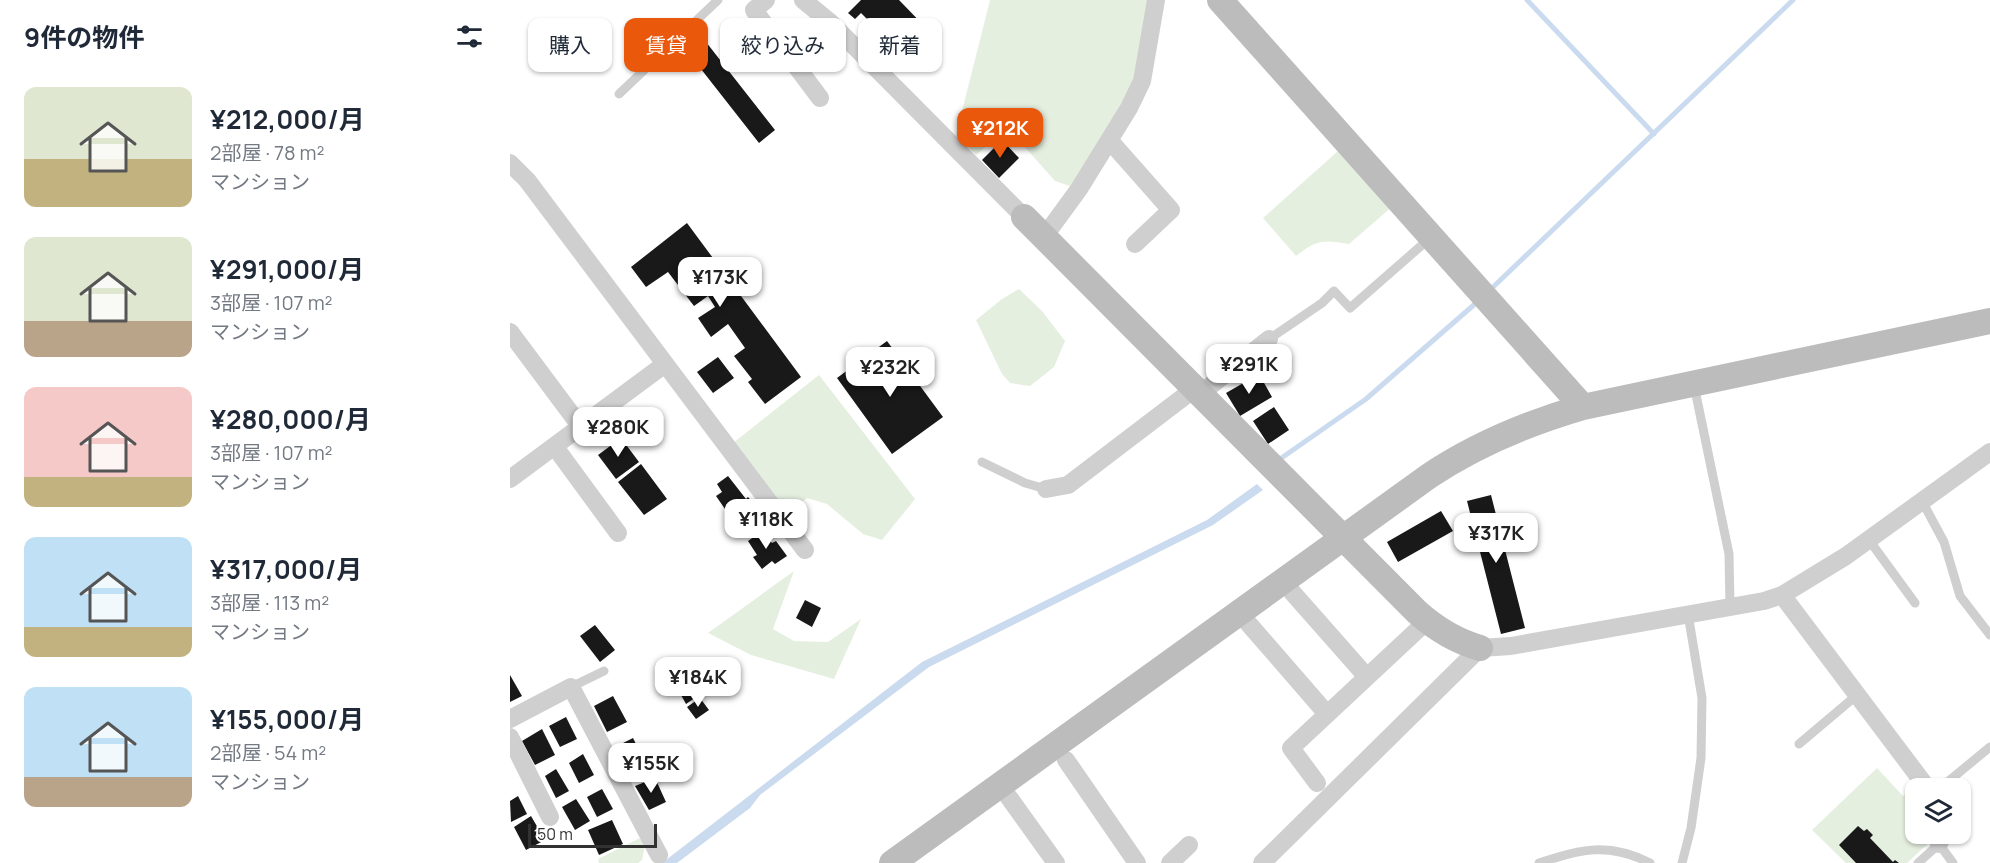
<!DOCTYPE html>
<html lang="ja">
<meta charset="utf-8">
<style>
body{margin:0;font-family:Manrope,"Noto Sans JP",sans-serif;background:#f2f2f3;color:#1f2937;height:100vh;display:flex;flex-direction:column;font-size:22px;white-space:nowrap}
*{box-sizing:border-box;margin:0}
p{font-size:20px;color:#747a83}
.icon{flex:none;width:33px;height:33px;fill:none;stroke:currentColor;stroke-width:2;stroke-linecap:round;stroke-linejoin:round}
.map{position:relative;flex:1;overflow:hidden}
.side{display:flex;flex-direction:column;background:#fff;width:510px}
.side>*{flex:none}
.hud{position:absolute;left:18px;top:18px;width:570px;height:54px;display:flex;gap:12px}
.buttons{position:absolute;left:1395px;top:778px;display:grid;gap:12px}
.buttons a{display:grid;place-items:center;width:66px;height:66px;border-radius:12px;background:#fff;box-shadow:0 2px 4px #0004;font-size:30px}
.scale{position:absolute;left:18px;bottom:15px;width:129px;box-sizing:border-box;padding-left:6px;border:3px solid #323232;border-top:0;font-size:16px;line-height:21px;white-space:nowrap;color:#323232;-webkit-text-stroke:4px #fff;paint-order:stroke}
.price{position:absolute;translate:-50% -51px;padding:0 14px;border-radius:12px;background:#fff;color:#222;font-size:20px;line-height:39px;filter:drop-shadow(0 2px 3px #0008)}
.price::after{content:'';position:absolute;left:50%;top:36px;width:18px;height:14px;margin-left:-9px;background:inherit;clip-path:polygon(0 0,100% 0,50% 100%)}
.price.current{background:#ea580c;color:#fff}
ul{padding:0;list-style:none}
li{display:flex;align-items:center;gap:18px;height:150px;padding:0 24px}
li span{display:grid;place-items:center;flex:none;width:168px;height:120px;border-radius:12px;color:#555}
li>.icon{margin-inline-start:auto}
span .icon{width:72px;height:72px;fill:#fffc;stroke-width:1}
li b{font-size:26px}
h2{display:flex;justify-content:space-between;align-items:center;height:72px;padding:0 24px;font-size:26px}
.pill{padding:0 21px;border-radius:12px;background:#fff;box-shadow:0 2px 4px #0004;font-size:21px;line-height:54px}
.pill.current{background:#ea580c;color:#fff}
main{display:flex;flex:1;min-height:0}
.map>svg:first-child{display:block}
.green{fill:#e5efdf}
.water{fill:#cbdbef}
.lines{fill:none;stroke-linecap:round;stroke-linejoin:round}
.stream{stroke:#cbdbef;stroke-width:5}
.building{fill:#191919}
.lane{stroke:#cfcfcf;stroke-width:9}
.street{stroke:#cfcfcf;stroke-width:18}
.secondary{stroke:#bcbcbc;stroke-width:26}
</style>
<main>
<section class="side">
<h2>9件の物件<svg class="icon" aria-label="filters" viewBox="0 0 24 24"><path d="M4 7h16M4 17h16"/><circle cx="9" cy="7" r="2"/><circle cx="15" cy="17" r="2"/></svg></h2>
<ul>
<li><span style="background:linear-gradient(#dfe7d0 60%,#c2b280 0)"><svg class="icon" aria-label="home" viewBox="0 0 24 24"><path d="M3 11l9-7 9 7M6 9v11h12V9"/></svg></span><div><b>¥212,000/月</b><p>2部屋 · 78 m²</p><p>マンション</p></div></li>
<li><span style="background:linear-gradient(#dfe7d0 70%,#b9a48a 0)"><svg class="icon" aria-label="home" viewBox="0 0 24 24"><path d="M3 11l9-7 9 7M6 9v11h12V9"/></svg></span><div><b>¥291,000/月</b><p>3部屋 · 107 m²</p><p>マンション</p></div></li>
<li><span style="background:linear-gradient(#f6c9c9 75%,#c2b280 0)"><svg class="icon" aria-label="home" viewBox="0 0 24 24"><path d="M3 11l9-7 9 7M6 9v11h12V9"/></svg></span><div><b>¥280,000/月</b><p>3部屋 · 107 m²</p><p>マンション</p></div></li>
<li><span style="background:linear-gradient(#bfe0f5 75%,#c2b280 0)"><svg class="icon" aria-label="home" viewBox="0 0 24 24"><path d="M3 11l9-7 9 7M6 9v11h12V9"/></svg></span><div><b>¥317,000/月</b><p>3部屋 · 113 m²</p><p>マンション</p></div></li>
<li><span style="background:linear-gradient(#bfe0f5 75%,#b9a48a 0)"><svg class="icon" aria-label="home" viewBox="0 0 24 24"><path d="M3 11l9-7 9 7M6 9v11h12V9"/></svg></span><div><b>¥155,000/月</b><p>2部屋 · 54 m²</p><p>マンション</p></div></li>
</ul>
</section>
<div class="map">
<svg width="1480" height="863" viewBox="0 0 1480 863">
<rect width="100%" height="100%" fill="#fff"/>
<path class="green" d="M 480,0 L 646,0 L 632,81 L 569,189 L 545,181 L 498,128 L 466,155 L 446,135 Z
M 828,151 L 884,205 L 839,244 C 813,240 808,239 786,256 L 753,218 Z
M 509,289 L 532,311 L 555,341 L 544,367 L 520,386 L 500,383 L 492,374 L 466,320 L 492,299 Z
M 309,375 L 405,499 L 372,540 L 353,534 L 317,504 L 297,498 L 275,515 L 223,443 Z
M 284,571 L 263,629 L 284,641 L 318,642 L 351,619 L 324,679 L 241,655 L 198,633 Z
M 1367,768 L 1393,796 L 1403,788 L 1405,790 L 1406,834 L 1425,834 L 1422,840 L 1397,863 L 1336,863 L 1302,830 Z
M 130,838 L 135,846 L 132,860 L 128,863 L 89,863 L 88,859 Z"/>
<path class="water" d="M 747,484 L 753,490 L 703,525 L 419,667 L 250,795 L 240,808 L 167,863 L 152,863 L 412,662 L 697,520 Z"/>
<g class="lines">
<path class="stream" d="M 1017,0 L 1144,134
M 981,289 L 1283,0
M 770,459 L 856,399 L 966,303"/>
</g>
<path class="building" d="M 351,0 L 389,0 L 421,33 L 398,57 L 384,42 L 375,51 L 367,43 L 374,36 L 351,13 L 345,19 L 338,13 Z
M 196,42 L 265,130 L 249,143 L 180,55 Z
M 492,140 L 509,158 L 489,178 L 472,160 Z
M 177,223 L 291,377 L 255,404 L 238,382 L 242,379 L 224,356 L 235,348 L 218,324 L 201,337 L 188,318 L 205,307 L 198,296 L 184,306 L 158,272 L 136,287 L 121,267 Z
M 377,341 L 433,417 L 382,454 L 327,378 Z
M 208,357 L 224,378 L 203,393 L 187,372 Z
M 749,374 L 762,397 L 730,416 L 716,393 Z
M 764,407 L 779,430 L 758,444 L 743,421 Z
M 111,438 L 129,462 L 106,479 L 88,455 Z
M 131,464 L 157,499 L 134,515 L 108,482 Z
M 218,476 L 236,499 L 238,497 L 248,509 L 226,525 L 206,496 L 212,492 L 207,484 Z
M 981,495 L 1015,628 L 991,634 L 957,501 Z
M 931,511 L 943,531 L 888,562 L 877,542 Z
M 252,531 L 262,543 L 266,541 L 277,556 L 265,564 L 262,561 L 252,569 L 243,557 L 247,555 L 238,541 Z
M 295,600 L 311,608 L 302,627 L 286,618 Z
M 85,625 L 105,650 L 90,662 L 70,636 Z
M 180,665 L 195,691 L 176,704 L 161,677 Z
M 0,675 L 12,696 L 0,702 Z
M 103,696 L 117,722 L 97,732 L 84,706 Z
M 190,698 L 199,710 L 186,719 L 177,707 Z
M 56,717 L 67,739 L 50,747 L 39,726 Z
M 32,729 L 45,755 L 25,765 L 12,741 Z
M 123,738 L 135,762 L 121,770 L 109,745 Z
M 73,754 L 84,775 L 69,783 L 59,763 Z
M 46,769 L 59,791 L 46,798 L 35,776 Z
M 145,778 L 156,802 L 139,810 L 125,786 Z
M 92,789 L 103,809 L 87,817 L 77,797 Z
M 8,796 L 17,814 L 1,822 L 0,801 Z
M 66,799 L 80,821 L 65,830 L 52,807 Z
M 21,816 L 35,840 L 16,850 L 4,827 Z
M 102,820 L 113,844 L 89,855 L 78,830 Z
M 1348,826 L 1354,831 L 1357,829 L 1363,835 L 1360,838 L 1383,862 L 1385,860 L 1389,863 L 1346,863 L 1329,845 Z"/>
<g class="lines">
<path class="lane" d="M 109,94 L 208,0
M 759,339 L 812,303 L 824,291 L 840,308 L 920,238
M 1184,385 L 1219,554 L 1220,607
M 472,462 L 515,483 L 536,489
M 1412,501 L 1434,542 L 1450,596 L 1480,635
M 1359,540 L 1405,603
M 61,687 L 94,671
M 1289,744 L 1347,695
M 1429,789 L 1480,747
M 1029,863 C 1070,849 1099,842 1140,863
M 1172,863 L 1181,828 L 1191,758 L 1192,698 L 1178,614
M 1408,863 L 1429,844 L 1443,863"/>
<path class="street" d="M 256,0 L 244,10 L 310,98
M 293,0 L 321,23 L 514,217
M 600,141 L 661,210 L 625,244
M 0,163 L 17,180 L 295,550
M 534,237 L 569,189 L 619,108 L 632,81 L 646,0
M 0,332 L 71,427
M 689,395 L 759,339
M 45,447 L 108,533
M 0,479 L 155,364
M 536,489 L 558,485 L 684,389
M 782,592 L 857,677
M 1272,595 L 1418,789
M 738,623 L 817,714
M 0,719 L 61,687 L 149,855
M 0,737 L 40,817
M 556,760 L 627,863
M 807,783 L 781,748 L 917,621
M 490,785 L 546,863
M 1429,844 L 1433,834
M 660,863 L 679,845
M 752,863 L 970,648 L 1001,646 L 1254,601 L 1272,595 L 1336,556 L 1480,452"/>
<path class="secondary" d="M 710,0 L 1073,407
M 514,217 L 907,612 C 926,629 946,641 970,648
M 382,863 L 919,476 C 967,444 1018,423 1073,407 L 1480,321"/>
</g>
</svg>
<div class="buttons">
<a><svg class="icon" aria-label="layers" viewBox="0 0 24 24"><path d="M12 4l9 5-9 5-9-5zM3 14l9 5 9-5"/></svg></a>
</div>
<div class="scale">50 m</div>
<b class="price current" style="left:490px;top:159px">¥212K</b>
<b class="price" style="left:210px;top:308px">¥173K</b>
<b class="price" style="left:739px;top:395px">¥291K</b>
<b class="price" style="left:380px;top:398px">¥232K</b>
<b class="price" style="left:108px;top:458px">¥280K</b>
<b class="price" style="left:256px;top:550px">¥118K</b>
<b class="price" style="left:986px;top:564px">¥317K</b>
<b class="price" style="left:188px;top:708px">¥184K</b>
<b class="price" style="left:141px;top:794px">¥155K</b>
<div class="hud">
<a class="pill">購入</a>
<a class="pill current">賃貸</a>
<a class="pill">絞り込み</a>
<a class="pill">新着</a>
</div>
</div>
</main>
